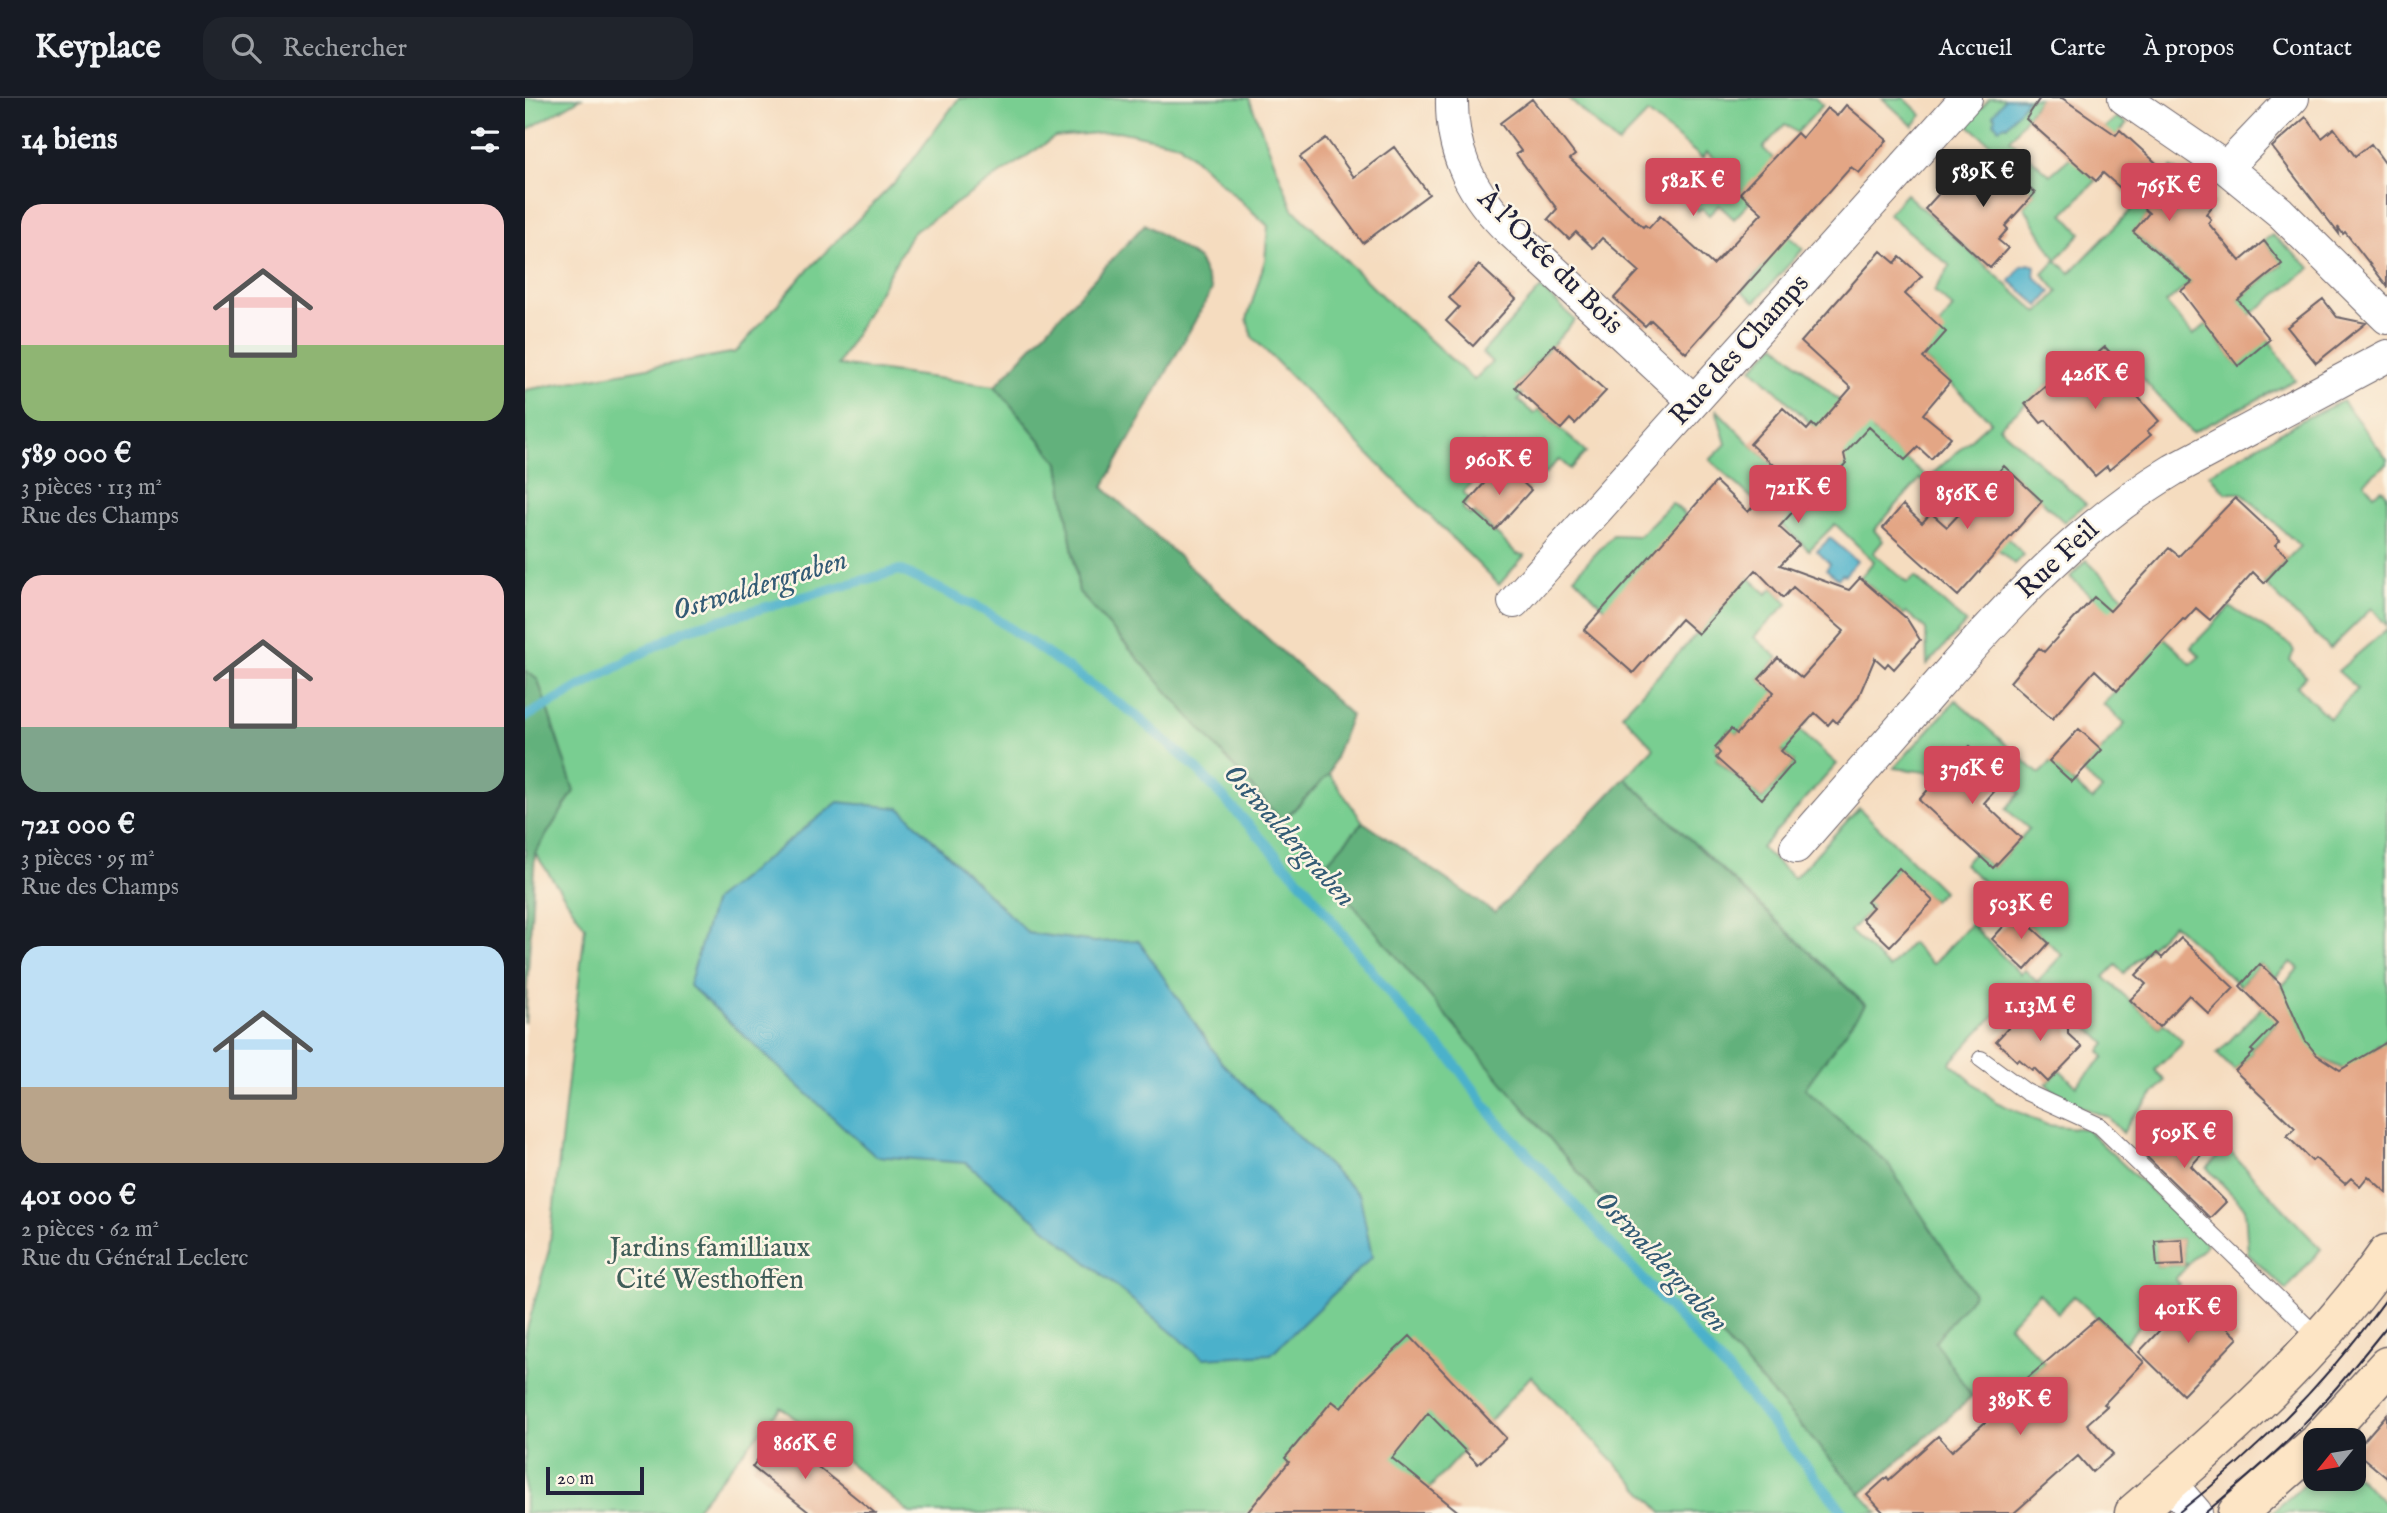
<!DOCTYPE html>
<html lang="fr">
<meta charset="utf-8">
<style>
body{margin:0;font-family:"IM FELL English",serif;background:#20242c;color:#f1f3f6;height:100vh;display:flex;flex-direction:column;font-size:26px;white-space:nowrap}
*{box-sizing:border-box;margin:0}
p{font-size:23px;color:#9ea1a6}
.icon{flex:none;width:38px;height:38px;fill:none;stroke:currentColor;stroke-width:2;stroke-linecap:round;stroke-linejoin:round}
.map{position:relative;flex:1;overflow:hidden}
.details{display:flex;flex-direction:column;background:#171b24;width:525px}
.details>*{flex:none}
.needle{width:46px;rotate:240deg}
.fabs{position:absolute;left:1778px;top:1330px;display:grid;gap:14px}
.fabs a{display:grid;place-items:center;width:63px;height:63px;border-radius:14px;background:#171b24;box-shadow:0 4px 10px #0003;font-size:35px}
.scale{position:absolute;left:21px;bottom:18px;width:98px;box-sizing:border-box;padding-left:7px;border:4px solid #22223b;border-top:0;font-size:19px;line-height:24px;white-space:nowrap;color:#22223b;-webkit-text-stroke:5px #fcf5e5;paint-order:stroke}
.price{position:absolute;translate:-50% -60px;padding:0 16px;border-radius:7px;background:#d1495b;color:#fff;font-size:23px;line-height:46px;filter:drop-shadow(0 2px 4px #0008)}
.price::after{content:'';position:absolute;left:50%;top:42px;width:21px;height:16px;margin-left:-10px;background:inherit;clip-path:polygon(0 0,100% 0,50% 100%)}
.price.selected{background:#222;color:#fff}
ul{padding:0;list-style:none}
li{display:grid;align-content:center;gap:14px;height:371px;padding:0 21px}
li span{display:grid;place-items:center;height:217px;border-radius:21px;color:#555}
li>.icon{margin-inline-start:auto}
span .icon{width:126px;height:126px;fill:#fffc;stroke-width:1}
li b{font-size:30px}
h2{display:flex;justify-content:space-between;align-items:center;height:84px;padding:0 21px;font-size:30px}
header{display:flex;align-items:center;gap:42px;box-sizing:border-box;height:98px;padding:0 35px;background:#171b24;border-bottom:2px solid #363941}
header strong{font-size:33px}
nav{display:flex;gap:38px;margin-inline-start:auto;font-size:24px}
.search{width:490px;height:63px;background:#20242c;display:flex;align-items:center;gap:18px;box-sizing:border-box;padding:0 24px;border-radius:21px;color:#9ea1a6;font-size:26px}
main{display:flex;flex:1;min-height:0}
.map>svg:first-child{display:block}
.green{fill:#79ce91;stroke:#4e7866;stroke-width:2;fill-rule:evenodd}
.forest{fill:#62b17b;stroke:#426a5b;stroke-width:2}
.water{fill:#4cb1cb;stroke:#376a83;stroke-width:2}
.lines{fill:none;stroke-linecap:round;stroke-linejoin:round}
.stream{stroke:#4cb1cb;stroke-width:10}
.building{fill:#e3a685}
.service-casing{stroke:#6c6369;stroke-width:18}
.minor-casing{stroke:#6c6369;stroke-width:34}
.secondary-casing{stroke:#6c6369;stroke-width:41}
.service{stroke:#fff;stroke-width:16}
.minor{stroke:#fff;stroke-width:32}
.secondary{stroke:#fde5c5;stroke-width:38}
.tram{stroke:#22223b;stroke-width:2}
.labels{text-anchor:middle;dominant-baseline:central;stroke-width:5;stroke-linejoin:round;paint-order:stroke}
.street-label{font-size:28px;fill:#22223b;stroke:#fcf5e5}
.park-label{font-size:28px;fill:#405e59;stroke:#fcf5e5}
.water-label{font-size:30px;font-style:italic;fill:#335b75;stroke:#fcf5e5}
</style>
<header>
<strong>Keyplace</strong>
<div class="search"><svg class="icon" aria-label="search" viewBox="0 0 24 24"><circle cx="10" cy="10" r="6"/><path d="M15 15l6 6"/></svg>Rechercher</div>
<nav><a>Accueil</a><a>Carte</a><a>À propos</a><a>Contact</a></nav>
</header>
<main>
<section class="details">
<h2>14 biens<svg class="icon" aria-label="filters" viewBox="0 0 24 24"><path d="M4 7h16M4 17h16"/><circle cx="9" cy="7" r="2"/><circle cx="15" cy="17" r="2"/></svg></h2>
<ul>
<li><span style="background:linear-gradient(#f6c9c9 65%,#8fb573 0)"><svg class="icon" aria-label="home" viewBox="0 0 24 24"><path d="M3 11l9-7 9 7M6 9v11h12V9"/></svg></span><div><b>589 000 €</b><p>3 pièces · 113 m²</p><p>Rue des Champs</p></div></li>
<li><span style="background:linear-gradient(#f6c9c9 70%,#7fa58c 0)"><svg class="icon" aria-label="home" viewBox="0 0 24 24"><path d="M3 11l9-7 9 7M6 9v11h12V9"/></svg></span><div><b>721 000 €</b><p>3 pièces · 95 m²</p><p>Rue des Champs</p></div></li>
<li><span style="background:linear-gradient(#bfe0f5 65%,#b9a48a 0)"><svg class="icon" aria-label="home" viewBox="0 0 24 24"><path d="M3 11l9-7 9 7M6 9v11h12V9"/></svg></span><div><b>401 000 €</b><p>2 pièces · 62 m²</p><p>Rue du Général Leclerc</p></div></li>
</ul>
</section>
<div class="map">
<svg width="1862" height="1415" viewBox="0 0 1862 1415">
<rect width="100%" height="100%" fill="#fcf5e5"/>
<filter id="ink" filterUnits="userSpaceOnUse"><feTurbulence type="fractalNoise" baseFrequency=".0143" numOctaves="2"/><feDisplacementMap in="SourceGraphic" scale="14" xChannelSelector="R" yChannelSelector="G"/><feConvolveMatrix kernelMatrix="1 2 1 2 8 2 1 2 1" color-interpolation-filters="sRGB"/></filter>
<filter id="wash" filterUnits="userSpaceOnUse"><feTurbulence type="fractalNoise" baseFrequency=".00686" numOctaves="4" result="noise"/><feDisplacementMap in="SourceGraphic" scale="28" xChannelSelector="R" yChannelSelector="G"/><feGaussianBlur stdDeviation="1.57" result="paint"/><feColorMatrix in="noise" values="0 0 0 0 0 0 0 0 0 0 0 0 0 0 0 0 0 1.4 0 .05"/><feComposite in="paint" operator="in"/></filter>
<g filter="url(#wash)">
<rect width="100%" height="100%" fill="#f5dcbf"/>
<path class="green" d="M 0,0 L 56,0 L 0,33 Z
M 434,0 L 724,0 L 768,111 L 860,201 L 949,282 L 967,264 L 957,255 L 1016,190 L 1050,222 L 991,288 L 998,296 L 993,302 L 1009,316 L 1014,311 L 1061,354 L 1045,371 L 1034,361 L 1019,377 L 1006,365 L 1001,370 L 985,356 L 978,365 L 957,346 L 946,357 L 959,372 L 938,394 L 945,401 L 937,410 L 946,418 L 950,415 L 992,456 L 1000,457 L 974,487 L 727,239 L 722,221 L 740,162 L 743,128 L 654,46 L 593,33 L 530,39 L 387,135 L 313,267 L 470,288 L 534,365 L 554,494 L 758,723 L 804,676 L 838,724 L 798,770 L 1085,1112 L 1353,1415 L 1138,1415 L 1006,1278 L 882,1415 L 385,1415 L 256,1309 L 167,1415 L 0,1415 L 0,1238 L 24,1152 L 60,829 L 10,755 L 49,693 L 13,582 L 0,572 L 0,292 L 211,254 L 279,176 L 375,79 Z
M 1043,0 L 1290,0 L 1298,7 L 1272,35 L 1260,26 L 1238,50 L 1248,60 L 1225,104 L 1209,121 L 1194,107 L 1184,117 L 1177,110 L 1173,113 L 1160,101 L 1188,71 L 1203,84 L 1208,78 L 1182,54 L 1177,60 L 1123,15 L 1093,46 Z
M 1357,0 L 1379,0 L 1397,17 L 1388,28 Z
M 1465,0 L 1515,0 L 1485,42 L 1525,77 L 1592,19 L 1602,26 L 1560,72 L 1571,83 L 1538,116 L 1556,135 L 1531,162 L 1545,175 L 1647,70 L 1657,76 L 1609,134 L 1651,174 L 1687,145 L 1700,157 L 1641,205 L 1668,237 L 1757,167 L 1739,143 L 1747,137 L 1786,170 L 1693,242 L 1713,267 L 1718,249 L 1738,233 L 1770,282 L 1667,335 L 1605,267 L 1600,271 L 1580,249 L 1569,259 L 1567,267 L 1558,256 L 1474,329 L 1561,406 L 1539,424 L 1479,368 L 1447,404 L 1499,457 L 1489,466 L 1395,381 L 1349,432 L 1358,443 L 1348,455 L 1382,485 L 1390,479 L 1441,525 L 1402,567 L 1401,531 L 1381,514 L 1378,517 L 1335,480 L 1349,463 L 1310,426 L 1284,452 L 1185,362 L 1201,346 L 1191,311 L 1225,346 L 1282,397 L 1300,377 L 1306,381 L 1319,357 L 1227,270 L 1251,246 L 1335,321 L 1348,307 L 1348,333 L 1403,380 L 1466,323 L 1383,246 L 1414,228 L 1428,210 L 1409,193 L 1425,168 L 1363,116 L 1381,96 L 1513,215 L 1533,194 L 1518,176 L 1531,162 L 1499,108 L 1509,95 L 1492,80 L 1498,73 L 1441,25 Z
M 1237,115 L 1278,151 L 1230,204 L 1217,193 L 1240,166 L 1226,153 Z
M 1818,303 L 1862,361 L 1862,366 L 1839,384 L 1849,397 L 1857,391 L 1862,396 L 1862,528 L 1847,510 L 1805,551 L 1739,485 L 1775,448 L 1717,395 L 1701,395 L 1684,376 L 1777,322 Z
M 1147,405 L 1161,417 L 1159,420 L 1242,496 L 1248,490 L 1263,505 L 1229,539 L 1253,560 L 1234,581 L 1283,623 L 1274,632 L 1312,666 L 1236,750 L 1269,780 L 1334,710 L 1418,793 L 1408,803 L 1374,771 L 1343,804 L 1348,809 L 1325,833 L 1364,870 L 1386,845 L 1408,866 L 1446,826 L 1495,876 L 1500,872 L 1512,884 L 1537,857 L 1439,766 L 1450,754 L 1468,770 L 1504,731 L 1481,711 L 1495,695 L 1445,649 L 1417,676 L 1369,670 L 1431,602 L 1514,676 L 1526,664 L 1567,702 L 1577,692 L 1557,673 L 1600,626 L 1578,606 L 1628,553 L 1545,479 L 1561,462 L 1666,566 L 1675,558 L 1666,549 L 1705,509 L 1765,546 L 1769,553 L 1765,562 L 1781,578 L 1772,588 L 1804,620 L 1833,591 L 1813,573 L 1862,531 L 1862,938 L 1859,943 L 1862,946 L 1859,952 L 1854,947 L 1824,974 L 1798,961 L 1794,965 L 1751,926 L 1726,951 L 1729,954 L 1710,973 L 1692,956 L 1774,870 L 1766,864 L 1750,880 L 1735,866 L 1715,888 L 1648,826 L 1599,875 L 1591,867 L 1579,879 L 1634,929 L 1638,925 L 1657,942 L 1656,947 L 1630,972 L 1640,983 L 1607,1020 L 1598,1035 L 1584,1020 L 1537,1001 L 1521,986 L 1535,972 L 1551,988 L 1579,959 L 1575,953 L 1581,946 L 1530,897 L 1512,905 L 1488,897 L 1425,965 L 1471,1004 L 1522,1027 L 1561,1031 L 1682,1146 L 1664,1165 L 1659,1165 L 1657,1141 L 1631,1143 L 1632,1168 L 1663,1167 L 1650,1181 L 1655,1186 L 1599,1245 L 1549,1198 L 1533,1215 L 1514,1195 L 1484,1227 L 1520,1265 L 1466,1312 L 1447,1298 L 1409,1243 L 1362,1065 L 1279,990 L 1340,906 L 1100,680 L 1129,650 L 1097,616 L 1197,509 L 1079,510 L 1049,479 L 1088,437 L 1114,438 ZM 1223,624 L 1269,664 L 1237,701 L 1191,661 L 1195,655 L 1190,649 L 1205,631 L 1212,636 Z
M 1693,1041 L 1796,1151 L 1761,1192 L 1723,1156 L 1720,1110 L 1682,1070 L 1693,1059 L 1684,1050 Z
M 1829,1376 L 1862,1407 L 1862,1415 L 1746,1415 L 1790,1378 L 1790,1381 L 1829,1381 Z"/>
<path class="forest" d="M 620,126 L 673,161 L 687,192 L 578,389 L 826,617 L 804,676 L 757,723 L 554,494 L 534,365 L 470,288 Z
M 0,572 L 13,582 L 49,693 L 10,755 L 0,925 Z
M 1100,680 L 1340,907 L 1280,990 L 1362,1065 L 1449,1196 L 1410,1243 L 1447,1299 L 1336,1396 L 1085,1112 L 797,770 L 838,724 L 970,815 Z"/>
<path class="water" d="M 1480,0 L 1502,1 L 1482,28 L 1480,27 L 1474,30 L 1469,25 L 1470,19 L 1468,17 Z
M 1504,166 L 1510,168 L 1509,178 L 1526,194 L 1514,208 L 1485,183 L 1497,168 Z
M 1305,440 L 1332,463 L 1320,477 L 1317,476 L 1313,481 L 1301,471 L 1305,466 L 1292,453 Z
M 313,704 L 375,710 L 503,835 L 570,844 L 613,842 L 697,965 L 835,1098 L 847,1159 L 746,1256 L 678,1260 L 441,1065 L 350,1058 L 164,887 L 189,802 Z"/>
<g class="lines">
<path class="stream" d="M 0,619 L 159,532 L 375,472 L 460,513 L 608,615 L 670,669 L 780,788 L 874,907 L 928,963 L 971,1022 L 1213,1284 L 1319,1415"/>
</g>
<g id="blocks">
<path class="building" d="M 1515,0 L 1537,0 L 1591,37 L 1595,32 L 1651,83 L 1657,76 L 1690,105 L 1681,116 L 1686,121 L 1683,125 L 1715,163 L 1739,143 L 1757,166 L 1713,202 L 1745,241 L 1713,268 L 1656,193 L 1667,184 L 1608,134 L 1624,115 L 1578,75 L 1571,83 L 1501,21 Z
M 1007,1 L 1050,57 L 1045,61 L 1118,129 L 1120,127 L 1124,130 L 1135,118 L 1188,167 L 1237,115 L 1215,95 L 1272,35 L 1277,40 L 1302,10 L 1312,18 L 1321,7 L 1362,42 L 1334,75 L 1326,69 L 1161,255 L 1126,222 L 1120,228 L 1089,200 L 1114,173 L 1077,140 L 1068,150 L 1051,134 L 1044,141 L 1023,121 L 1032,111 L 991,56 L 996,53 L 975,25 Z
M 1781,19 L 1797,40 L 1809,30 L 1830,58 L 1846,46 L 1862,68 L 1862,188 L 1820,134 L 1818,136 L 1813,129 L 1814,136 L 1747,49 Z
M 801,40 L 829,79 L 869,49 L 904,96 L 838,145 L 775,59 Z
M 1474,55 L 1501,81 L 1498,85 L 1510,95 L 1480,128 L 1483,131 L 1473,142 L 1483,150 L 1465,170 L 1400,111 L 1427,81 L 1441,93 Z
M 1356,153 L 1370,165 L 1375,159 L 1397,178 L 1380,196 L 1421,234 L 1398,260 L 1425,284 L 1398,316 L 1426,339 L 1406,361 L 1393,349 L 1380,362 L 1344,329 L 1319,356 L 1321,365 L 1306,382 L 1298,375 L 1300,378 L 1254,429 L 1274,447 L 1255,467 L 1324,492 L 1335,480 L 1382,521 L 1395,542 L 1369,571 L 1363,565 L 1360,569 L 1350,560 L 1333,600 L 1312,625 L 1308,621 L 1303,627 L 1290,615 L 1256,653 L 1269,664 L 1237,701 L 1191,660 L 1195,655 L 1190,649 L 1206,631 L 1212,636 L 1249,594 L 1234,581 L 1253,560 L 1277,580 L 1319,533 L 1268,489 L 1258,500 L 1231,472 L 1173,536 L 1156,521 L 1108,575 L 1059,532 L 1191,384 L 1223,414 L 1258,376 L 1225,346 L 1258,310 L 1282,332 L 1287,326 L 1291,330 L 1326,290 L 1276,244 Z
M 954,167 L 991,201 L 948,248 L 921,223 L 934,209 L 924,200 Z
M 1798,201 L 1812,219 L 1841,225 L 1791,265 L 1762,229 Z
M 1029,246 L 1081,293 L 1050,326 L 1045,321 L 1036,331 L 990,289 Z
M 1580,249 L 1600,271 L 1594,277 L 1634,323 L 1622,333 L 1626,337 L 1584,372 L 1582,368 L 1570,378 L 1521,322 L 1516,325 L 1500,306 L 1558,256 L 1564,263 Z
M 977,365 L 1006,392 L 970,432 L 941,406 Z
M 1479,368 L 1517,403 L 1433,498 L 1358,430 L 1378,407 L 1397,425 L 1406,415 L 1422,429 Z
M 1710,400 L 1755,442 L 1750,447 L 1763,459 L 1739,485 L 1728,474 L 1685,522 L 1671,510 L 1660,522 L 1658,521 L 1592,593 L 1570,572 L 1527,621 L 1485,584 L 1514,550 L 1519,554 L 1569,499 L 1585,513 L 1644,450 L 1654,458 Z
M 1554,631 L 1577,652 L 1547,684 L 1524,663 Z
M 1445,648 L 1480,681 L 1459,705 L 1496,740 L 1468,770 L 1394,702 L 1408,686 L 1407,685 Z
M 1374,770 L 1408,803 L 1365,848 L 1337,821 L 1348,809 L 1342,804 Z
M 1491,815 L 1524,845 L 1500,872 L 1467,841 Z
M 1656,840 L 1709,890 L 1684,916 L 1664,897 L 1634,929 L 1605,902 L 1621,886 L 1611,877 L 1632,855 L 1637,860 Z
M 1735,866 L 1755,885 L 1780,942 L 1792,957 L 1815,972 L 1862,944 L 1862,1095 L 1843,1078 L 1835,1088 L 1826,1080 L 1820,1086 L 1790,1060 L 1787,1063 L 1762,1038 L 1770,1030 L 1710,973 L 1729,954 L 1726,952 L 1752,925 L 1715,888 Z
M 1503,909 L 1519,923 L 1525,917 L 1531,925 L 1543,925 L 1543,936 L 1557,949 L 1523,984 L 1509,970 L 1507,972 L 1494,961 L 1492,963 L 1471,943 Z
M 1646,1028 L 1676,1057 L 1666,1068 L 1701,1104 L 1685,1120 L 1619,1056 Z
M 1657,1141 L 1659,1167 L 1632,1168 L 1630,1143 Z
M 1668,1197 L 1713,1240 L 1658,1297 L 1614,1254 Z
M 1572,1220 L 1619,1264 L 1579,1306 L 1582,1308 L 1562,1326 L 1588,1356 L 1567,1374 L 1553,1358 L 1489,1415 L 1359,1415 L 1342,1397 L 1362,1379 L 1364,1382 L 1413,1338 L 1427,1353 L 1496,1293 L 1492,1289 Z
M 885,1238 L 981,1340 L 953,1366 L 903,1315 L 867,1360 L 935,1415 L 722,1415 L 764,1364 L 760,1360 L 807,1303 L 816,1310 L 837,1284 Z
M 1862,1316 L 1862,1380 L 1830,1353 Z
M 252,1336 L 350,1415 L 285,1415 L 227,1369 Z"/>
</g>
</g>
<g filter="url(#ink)">
<use href="#blocks" fill-opacity="0" stroke="#6c6369" stroke-width="2"/>
<g class="lines">
<g class="service-casing">
<path id="service" d="M 1456,961 L 1501,994 L 1575,1028 L 1794,1240"/>
</g>
<g class="minor-casing">
<path id="minor" d="M 927,0 C 926,51 943,90 978,126 L 1169,303
M 1599,0 L 1701,70 L 1755,114 L 1862,220
M 1701,70 L 1768,0
M 989,504 L 1441,0
M 1271,749 C 1317,696 1364,643 1411,589 C 1482,508 1554,428 1648,372 L 1862,258
M 1645,1385 L 1671,1415"/>
</g>
<g class="secondary-casing">
<path id="secondary" d="M 1795,1342 L 1862,1268
M 1609,1415 C 1700,1337 1793,1255 1862,1156
M 1712,1415 L 1790,1347"/>
</g>
<use href="#service" class="service"/>
<use href="#minor" class="minor"/>
<use href="#secondary" class="secondary"/>
<path class="tram" d="M 1653,1415 C 1733,1353 1803,1282 1862,1200
M 1680,1415 C 1706,1393 1733,1371 1758,1347 C 1796,1310 1829,1269 1862,1228"/>
</g>
</g>
<g class="labels">
<g class="street-label">
<text transform="translate(1025 164) rotate(45)">À l'Orée du Bois</text>
<text transform="translate(1215 252) rotate(-48)">Rue des Champs</text>
<text transform="translate(1533 462) rotate(-43)">Rue Feil</text>
</g>
<g class="park-label">
<text x="185" y="1150">Jardins familliaux<tspan x="185" dy="32">Cité Westhoffen</tspan></text>
</g>
<g class="water-label">
<text transform="translate(235 488) rotate(-17)">Ostwaldergraben</text>
<text transform="translate(764 738) rotate(48)">Ostwaldergraben</text>
<text transform="translate(1136 1164) rotate(47)">Ostwaldergraben</text>
</g>
</g>
</svg>
<div class="fabs">
<a><svg class="needle" viewBox="-14 -14 28 28"><path d="M0-13l5 13h-10z" fill="#e53935"/><path d="M0 13l5-13h-10z" fill="#9ea1a6"/></svg></a>
</div>
<div class="scale">20 m</div>
<b class="price selected" style="left:1458px;top:111px">589K €</b>
<b class="price" style="left:1168px;top:120px">582K €</b>
<b class="price" style="left:1644px;top:125px">765K €</b>
<b class="price" style="left:1570px;top:313px">426K €</b>
<b class="price" style="left:974px;top:399px">960K €</b>
<b class="price" style="left:1273px;top:427px">721K €</b>
<b class="price" style="left:1442px;top:433px">856K €</b>
<b class="price" style="left:1447px;top:708px">376K €</b>
<b class="price" style="left:1496px;top:843px">503K €</b>
<b class="price" style="left:1515px;top:945px">1.13M €</b>
<b class="price" style="left:1659px;top:1072px">509K €</b>
<b class="price" style="left:1663px;top:1247px">401K €</b>
<b class="price" style="left:1495px;top:1339px">389K €</b>
<b class="price" style="left:280px;top:1383px">866K €</b>
</div>
</main>
